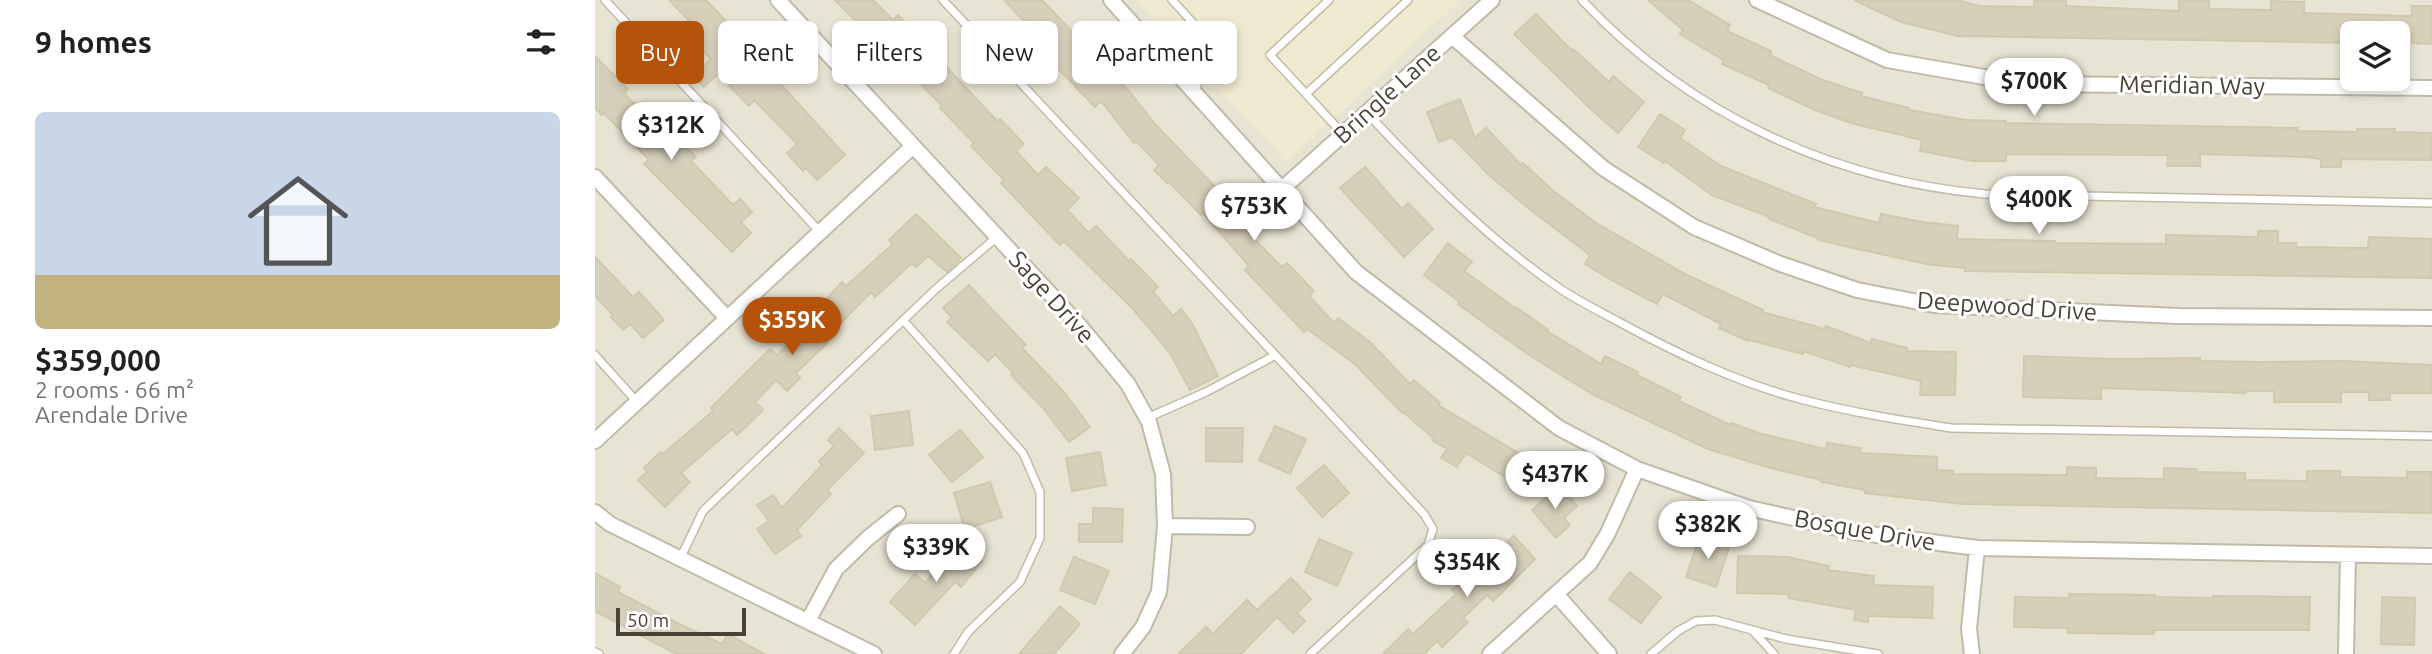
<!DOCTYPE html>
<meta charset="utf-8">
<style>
body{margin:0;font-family:Ubuntu,sans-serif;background:#f6f6f6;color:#202124;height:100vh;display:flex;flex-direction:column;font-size:26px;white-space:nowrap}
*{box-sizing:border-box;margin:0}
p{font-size:23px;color:#757577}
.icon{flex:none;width:38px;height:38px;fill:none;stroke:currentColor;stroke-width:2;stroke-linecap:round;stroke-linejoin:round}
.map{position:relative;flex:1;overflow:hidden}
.details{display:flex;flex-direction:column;background:#fff;width:595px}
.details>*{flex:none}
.top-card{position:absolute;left:21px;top:21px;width:665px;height:63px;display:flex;gap:14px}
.controls{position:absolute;left:1745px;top:21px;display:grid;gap:14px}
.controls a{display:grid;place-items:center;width:70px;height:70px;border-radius:10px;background:#fff;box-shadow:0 4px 10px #0003;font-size:35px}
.scale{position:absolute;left:21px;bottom:18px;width:130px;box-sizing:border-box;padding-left:7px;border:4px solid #474235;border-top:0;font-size:19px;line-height:24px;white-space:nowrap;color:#474235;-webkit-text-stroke:5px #fff;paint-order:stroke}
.price{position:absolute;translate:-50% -60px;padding:0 16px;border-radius:24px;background:#fff;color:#222;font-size:23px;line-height:46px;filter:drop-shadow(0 2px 4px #0008)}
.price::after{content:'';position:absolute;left:50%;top:42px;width:21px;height:16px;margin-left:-10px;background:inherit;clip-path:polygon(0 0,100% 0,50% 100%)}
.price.on{background:#b45309;color:#fff}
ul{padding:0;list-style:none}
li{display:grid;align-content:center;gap:14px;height:371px;padding:0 35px}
li span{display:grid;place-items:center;height:217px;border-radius:10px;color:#555}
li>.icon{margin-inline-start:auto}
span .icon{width:126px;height:126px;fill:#fffc;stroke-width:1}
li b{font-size:30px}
h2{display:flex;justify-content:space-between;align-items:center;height:84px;padding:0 35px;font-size:30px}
.chip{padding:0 24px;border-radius:10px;background:#fff;box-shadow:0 4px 10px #0003;font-size:24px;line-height:63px}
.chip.on{background:#b45309;color:#fff}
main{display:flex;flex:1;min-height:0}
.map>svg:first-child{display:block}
.residential{fill:#e8e4d3;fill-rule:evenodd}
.education{fill:#eee9cf}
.building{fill:#d6cfba;stroke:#d1c8ad;stroke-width:2}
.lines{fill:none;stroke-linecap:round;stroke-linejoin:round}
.service-casing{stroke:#c0bba8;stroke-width:10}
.minor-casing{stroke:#c0bba8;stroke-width:18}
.service{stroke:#fff;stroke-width:7}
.minor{stroke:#fff;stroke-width:14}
.labels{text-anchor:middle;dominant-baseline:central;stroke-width:6;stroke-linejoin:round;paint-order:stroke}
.street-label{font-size:24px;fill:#474235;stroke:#fff}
</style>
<main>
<section class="details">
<h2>9 homes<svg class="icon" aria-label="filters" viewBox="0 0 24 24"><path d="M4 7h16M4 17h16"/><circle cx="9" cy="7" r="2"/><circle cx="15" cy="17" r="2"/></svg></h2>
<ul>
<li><span style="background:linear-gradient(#c9d6e8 75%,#c2b280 0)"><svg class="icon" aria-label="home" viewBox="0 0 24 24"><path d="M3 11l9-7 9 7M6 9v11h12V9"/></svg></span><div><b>$359,000</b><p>2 rooms · 66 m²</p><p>Arendale Drive</p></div></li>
</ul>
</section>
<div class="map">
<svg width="1837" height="654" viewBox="0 0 1837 654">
<rect width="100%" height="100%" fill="#f4f1e6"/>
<path class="residential" d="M 0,0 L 540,0 L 692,161 L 865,0 L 1837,0 L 1837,654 L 0,654 ZM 1757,33 L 1802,33 L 1802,79 L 1757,79 Z"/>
<path class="education" d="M 540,0 L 865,0 L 691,162 Z"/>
<path class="building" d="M 74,0 L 111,0 L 153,44 L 183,78 L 181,79 L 250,155 L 222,180 L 211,168 L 208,171 L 192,153 L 202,144 L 159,100 L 154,106 L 123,74 L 109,87 L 99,77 L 116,59 L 100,43 L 108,35 Z
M 240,0 L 278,0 L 298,20 L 303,15 L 402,121 L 405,119 L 429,144 L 421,151 L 443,175 L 451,167 L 484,198 L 472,210 L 494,233 L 501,226 L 534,261 L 536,259 L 563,287 L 558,291 L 578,316 L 586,309 L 597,323 L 623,376 L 595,390 L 575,353 L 539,310 L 469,241 L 465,245 L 439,218 L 406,183 L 409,180 L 376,146 L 379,143 L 345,108 L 347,106 L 307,64 L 305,66 Z
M 409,0 L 447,0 L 533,90 L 560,124 L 644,212 L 663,234 L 658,238 L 687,267 L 692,263 L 719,291 L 714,296 L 739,323 L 743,318 L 775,342 L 815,384 L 819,380 L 845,403 L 843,405 L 925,454 L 910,477 L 871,453 L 862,467 L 846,458 L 852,449 L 837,440 L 838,438 L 807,411 L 806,412 L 760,364 L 712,329 L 709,332 L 650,270 L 654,266 L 608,213 L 606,215 L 573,181 L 572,183 L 559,170 L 564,165 L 541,141 L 539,143 L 506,101 L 500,107 L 438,42 L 444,37 Z
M 1053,0 L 1093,0 L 1135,25 L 1132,31 L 1176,51 L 1175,55 L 1225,79 L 1267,93 L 1266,96 L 1314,108 L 1314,110 L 1372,120 L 1411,121 L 1411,123 L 1703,128 L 1703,131 L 1762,132 L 1762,129 L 1800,129 L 1800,132 L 1837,133 L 1837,160 L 1746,159 L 1746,167 L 1726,167 L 1726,159 L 1711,157 L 1605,154 L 1605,166 L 1572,166 L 1573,155 L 1411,154 L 1411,161 L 1379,161 L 1325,151 L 1327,140 L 1256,123 L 1220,110 L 1173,88 L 1174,85 L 1127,64 L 1128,60 L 1085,34 L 1088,30 Z
M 1259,0 L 1362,0 L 1384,6 L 1439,7 L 1439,0 L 1471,0 L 1471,6 L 1584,11 L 1584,0 L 1614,1 L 1614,9 L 1676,10 L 1676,1 L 1709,2 L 1709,13 L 1817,16 L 1817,6 L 1837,6 L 1837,44 L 1817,43 L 1817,33 L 1757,33 L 1757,43 L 1363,36 L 1306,22 Z
M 941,14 L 977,51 L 978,49 L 1014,82 L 1018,76 L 1049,102 L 1023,133 L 999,112 L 919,34 Z
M 0,56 L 33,89 L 29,93 L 74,141 L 79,135 L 101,157 L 96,161 L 138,205 L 145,199 L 157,212 L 146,222 L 156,233 L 137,252 L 49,164 L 54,160 L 9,113 L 7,115 L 0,108 Z
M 865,99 L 880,138 L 891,128 L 926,165 L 928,163 L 956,189 L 1001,223 L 1090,274 L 1168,310 L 1167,312 L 1230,329 L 1231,326 L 1276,343 L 1277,339 L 1312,348 L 1312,351 L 1361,352 L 1360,395 L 1325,395 L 1326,381 L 1256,365 L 1255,367 L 1209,351 L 1208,354 L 1154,340 L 1153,341 L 1124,328 L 1126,324 L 1068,294 L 1062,304 L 1016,280 L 990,264 L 995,255 L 933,208 L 895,176 L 857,137 L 844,142 L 832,112 Z
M 1065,114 L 1090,130 L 1085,138 L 1126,166 L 1221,204 L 1219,207 L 1284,223 L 1286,214 L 1328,222 L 1363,226 L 1362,239 L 1460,241 L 1460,243 L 1571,244 L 1571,235 L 1663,237 L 1663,231 L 1683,231 L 1683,243 L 1701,243 L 1701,247 L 1773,248 L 1774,237 L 1837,239 L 1837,278 L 1370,271 L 1370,268 L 1331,264 L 1258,248 L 1223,240 L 1223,238 L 1174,219 L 1175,217 L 1117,195 L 1070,161 L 1069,163 L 1043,147 Z
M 770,167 L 807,209 L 813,203 L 838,229 L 809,257 L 745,188 Z
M 321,214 L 366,258 L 352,272 L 333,256 L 321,267 L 317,263 L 280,297 L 276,292 L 230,339 L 233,342 L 201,373 L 205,378 L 192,391 L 181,380 L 160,402 L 168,410 L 142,435 L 137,429 L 86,473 L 95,482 L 70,507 L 43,480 L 52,472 L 49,468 L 65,452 L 68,454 L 118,411 L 116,408 L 175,349 L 182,355 L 230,309 L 226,305 L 247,282 L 251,286 L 298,244 L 294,240 Z
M 853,243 L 877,262 L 869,271 L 920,308 L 921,307 L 953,330 L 952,331 L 1006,364 L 1010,356 L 1043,372 L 1042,375 L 1086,397 L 1084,401 L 1135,425 L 1136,423 L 1167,434 L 1231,449 L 1232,443 L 1266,448 L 1265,453 L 1342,457 L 1342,470 L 1358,471 L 1358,474 L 1472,475 L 1472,467 L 1501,468 L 1501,478 L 1569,479 L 1569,468 L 1601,469 L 1601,472 L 1650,473 L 1650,480 L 1712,481 L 1712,471 L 1745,471 L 1745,477 L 1812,478 L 1812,472 L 1837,472 L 1837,513 L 1368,504 L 1270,493 L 1270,490 L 1226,482 L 1226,480 L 1176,468 L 1113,449 L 997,394 L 934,355 L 863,304 L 865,302 L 829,275 Z
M 0,257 L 38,297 L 44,292 L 69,320 L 48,338 L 35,324 L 28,330 L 16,317 L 18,315 L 0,296 Z
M 374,285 L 431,345 L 427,348 L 468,391 L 495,427 L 474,442 L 449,409 L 416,375 L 418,373 L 400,354 L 393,361 L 352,322 L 357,318 L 348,308 Z
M 1429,356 L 1517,359 L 1605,358 L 1605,361 L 1664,362 L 1747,361 L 1837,365 L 1837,393 L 1795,393 L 1795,400 L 1774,400 L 1774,392 L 1746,392 L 1746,402 L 1679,402 L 1679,391 L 1651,391 L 1651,393 L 1506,388 L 1506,399 L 1428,397 Z
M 314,411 L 318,445 L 280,450 L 276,416 Z
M 680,426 L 711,439 L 695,474 L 664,460 Z
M 244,428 L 269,453 L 232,490 L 236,494 L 202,530 L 206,536 L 180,554 L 162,529 L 174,521 L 162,505 L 178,495 L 187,508 L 227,465 L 224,461 L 239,446 L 233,440 Z
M 611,428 L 648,428 L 647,462 L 611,461 Z
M 365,430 L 388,457 L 357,482 L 334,455 Z
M 505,452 L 511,485 L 477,491 L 471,458 Z
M 729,465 L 754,493 L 727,517 L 702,488 Z
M 395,482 L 407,517 L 370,529 L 359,493 Z
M 964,486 L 982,506 L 969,518 L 975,525 L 961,538 L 937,510 Z
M 498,508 L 528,509 L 527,542 L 484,542 L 484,524 L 498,524 Z
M 1105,535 L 1135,545 L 1121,587 L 1091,577 Z
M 919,536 L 940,559 L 898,601 L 892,595 L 868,618 L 873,622 L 847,647 L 842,641 L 829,654 L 788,654 L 813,629 L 818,634 L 861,594 L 857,590 Z
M 724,539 L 757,553 L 742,586 L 710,572 Z
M 362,542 L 387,561 L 366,587 L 360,582 L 320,625 L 295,602 L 320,574 L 330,583 Z
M 1143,556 L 1193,557 L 1234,566 L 1233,570 L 1279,576 L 1278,585 L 1338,587 L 1337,618 L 1273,616 L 1273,622 L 1259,620 L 1261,610 L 1193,598 L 1194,594 L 1142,593 Z
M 479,557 L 514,571 L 500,604 L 465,590 Z
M 1035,572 L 1066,597 L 1046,623 L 1014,599 Z
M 0,573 L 25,587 L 23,592 L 82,623 L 127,644 L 133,634 L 169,654 L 81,654 L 0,611 Z
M 696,578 L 716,599 L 702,613 L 710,621 L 698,633 L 682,617 L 646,654 L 583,654 L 611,627 L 618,634 L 652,600 L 662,610 Z
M 1474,594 L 1560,595 L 1560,597 L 1618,598 L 1618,596 L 1715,597 L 1714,630 L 1559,630 L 1559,634 L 1473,633 L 1473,628 L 1419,627 L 1420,597 L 1474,598 Z
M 1787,597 L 1820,598 L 1819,645 L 1786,644 Z
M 465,606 L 485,624 L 459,654 L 424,654 Z"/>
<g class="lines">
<g class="service-casing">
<path id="service" d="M 10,0 L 225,232
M 348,0 L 829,514 L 838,529 L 833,545 L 715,654
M 577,0 L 609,35 L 601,92
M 734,0 L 675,55 L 748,134
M 987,0 C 1093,113 1236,180 1390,194 L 1837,203
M 711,94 L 813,0
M 772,113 C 831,176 893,239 964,288 C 983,301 1004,311 1024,322 C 1081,353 1141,382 1205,399 C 1254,412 1305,420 1356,428 L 1837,436
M 308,320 L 428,453 L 445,492 L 445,538 L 425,582 L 373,632 L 359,654
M 0,355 L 42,402
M 552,418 L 611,392 L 679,356
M 85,559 L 108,511 L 342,288 L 402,237
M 1159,632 L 1179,654
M 0,652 L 4,654
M 1056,654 L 1083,631 L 1101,621 L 1120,620 L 1191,639 L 1283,654"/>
</g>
<g class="minor-casing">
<path id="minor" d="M 183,0 L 484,325 L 533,384 L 554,422 L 568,474 L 570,526 L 564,592 L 548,627 L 527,654
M 516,0 L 761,272 L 964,428 L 1042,469 L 1154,508 L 1260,532 L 1382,548 L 1837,556
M 1162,0 L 1292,60 L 1429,84 L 1837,88
M 857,36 L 1008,168 L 1099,227 L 1183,263 L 1262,290 L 1339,305 L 1583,316 L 1837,318
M 0,177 L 132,318
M 687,189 L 897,0
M 0,441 L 318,146
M 0,512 L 15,524 L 279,654
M 570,526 L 652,527
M 961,594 L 1014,654
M 213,621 L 241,569 L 273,538 L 303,514
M 895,654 L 995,563 L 1013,533 L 1042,469
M 1377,654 L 1374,629 L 1382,548
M 1751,654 L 1753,555"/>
</g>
<use href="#service" class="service"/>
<use href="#minor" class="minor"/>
</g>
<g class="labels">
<g class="street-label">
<text transform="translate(1597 85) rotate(1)">Meridian Way</text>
<text transform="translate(792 94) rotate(-42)">Bringle Lane</text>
<text transform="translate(457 297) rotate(48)">Sage Drive</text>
<text transform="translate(1412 306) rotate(4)">Deepwood Drive</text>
<text transform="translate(1270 530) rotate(10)">Bosque Drive</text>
</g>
</g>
</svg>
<div class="controls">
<a><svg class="icon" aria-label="layers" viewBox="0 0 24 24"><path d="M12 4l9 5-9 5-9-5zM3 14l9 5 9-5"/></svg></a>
</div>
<div class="scale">50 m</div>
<b class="price" style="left:1439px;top:118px">$700K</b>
<b class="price" style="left:76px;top:162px">$312K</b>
<b class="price" style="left:1444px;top:236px">$400K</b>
<b class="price" style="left:659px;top:243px">$753K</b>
<b class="price on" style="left:197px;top:357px">$359K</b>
<b class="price" style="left:960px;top:511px">$437K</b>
<b class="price" style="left:1113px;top:561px">$382K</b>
<b class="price" style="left:341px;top:584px">$339K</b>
<b class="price" style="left:872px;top:599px">$354K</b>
<div class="top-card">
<a class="chip on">Buy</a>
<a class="chip">Rent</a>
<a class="chip">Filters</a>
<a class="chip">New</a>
<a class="chip">Apartment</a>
</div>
</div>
</main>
